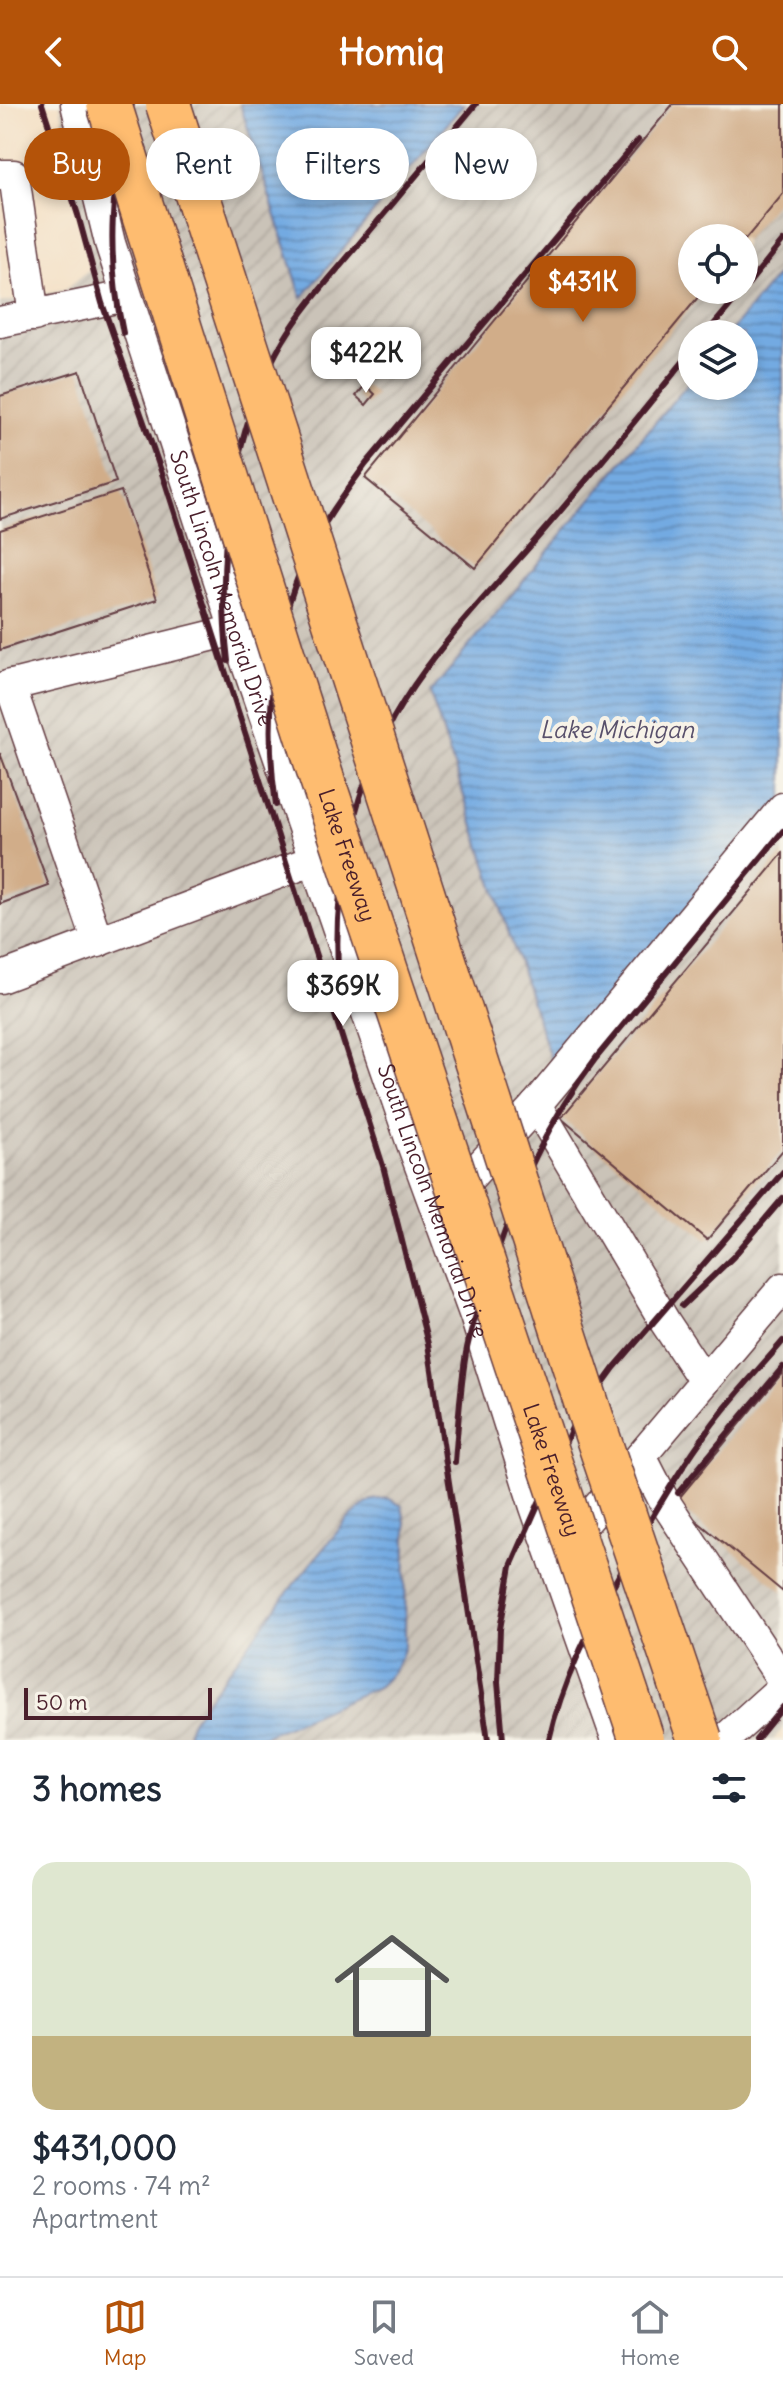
<!DOCTYPE html>
<meta charset="utf-8">
<style>
body{margin:0;font-family:Delius,sans-serif;background:#f6f6f7;color:#1f2937;height:100vh;display:flex;flex-direction:column;font-size:30px;white-space:nowrap}
*{box-sizing:border-box;margin:0}
p{font-size:26px;color:#747a83}
.icon{flex:none;width:44px;height:44px;fill:none;stroke:currentColor;stroke-width:2;stroke-linecap:round;stroke-linejoin:round}
.map{position:relative;height:1636px;overflow:hidden}
.side{display:flex;flex-direction:column;background:#fff;flex:1}
.side>*{flex:none}
.top-card{position:absolute;left:24px;top:24px;width:736px;height:72px;display:flex;gap:16px}
.tools{position:absolute;left:678px;top:120px;display:grid;gap:16px}
.tools a{display:grid;place-items:center;width:80px;height:80px;border-radius:50%;background:#fff;box-shadow:0 4px 12px #0003;font-size:40px}
.scale{position:absolute;left:24px;bottom:20px;width:188px;box-sizing:border-box;padding-left:8px;border:4px solid #4a1f2b;border-top:0;font-size:22px;line-height:28px;white-space:nowrap;color:#4a1f2b;-webkit-text-stroke:6px #f7f3e8;paint-order:stroke}
.price{position:absolute;translate:-50% -68px;padding:0 18px;border-radius:16px;background:#fff;color:#222;font-size:26px;line-height:52px;filter:drop-shadow(0 2px 4px #0008)}
.price::after{content:'';position:absolute;left:50%;top:48px;width:24px;height:18px;margin-left:-12px;background:inherit;clip-path:polygon(0 0,100% 0,50% 100%)}
.price.current{background:#b45309;color:#fff}
ul{padding:0;list-style:none}
li{display:grid;align-content:center;gap:16px;height:424px;padding:0 32px}
li+li{border-top:2px solid #e0e1e3}
li span{display:grid;place-items:center;height:248px;border-radius:24px;color:#555}
li>.icon{margin-inline-start:auto}
span .icon{width:144px;height:144px;fill:#fffc;stroke-width:1}
li b{font-size:34px}
h2{display:flex;justify-content:space-between;align-items:center;height:96px;padding:0 32px;font-size:34px}
.tag{padding:0 28px;border-radius:36px;background:#fff;box-shadow:0 4px 12px #0003;font-size:28px;line-height:72px}
.tag.current{background:#b45309;color:#fff}
header{display:flex;justify-content:space-between;align-items:center;height:104px;padding:0 32px;background:#b45309;color:#fff;font-size:36px;font-weight:700}
.dock{display:flex;justify-content:space-around;align-items:center;height:112px;border-top:2px solid #e0e1e3;background:#fff;font-size:22px;color:#747a83}
.dock a{display:grid;justify-items:center;gap:4px}
.dock .current{color:#b45309}
.map>svg:first-child{display:block}
.industrial{fill:url(#industrial-furrows);fill-rule:evenodd}
.water{fill:url(#water-rules);stroke:#5e6486;stroke-width:2}
.building{fill:#d1ad89}
.lines{fill:none;stroke-linecap:round;stroke-linejoin:round}
.minor-casing{stroke:#643c42;stroke-width:33}
.minor{stroke:#fff;stroke-width:30}
.rail{stroke:#4a1f2b;stroke-width:6}
.highway-bridge-casing{stroke:#643c42;stroke-width:47;stroke-linecap:butt}
.highway-bridge{stroke:#febc70;stroke-width:44}
.labels{text-anchor:middle;dominant-baseline:central;stroke-width:8;stroke-linejoin:round;paint-order:stroke}
.street-label{font-size:22px;fill:#4a1f2b;stroke:#f7f3e8}
.water-label{font-size:24px;font-style:italic;fill:#58506b;stroke:#f7f3e8}
</style>
<header><svg class="icon" aria-label="back" viewBox="0 0 24 24"><path d="M15 5l-7 7 7 7"/></svg>Homiq<svg class="icon" aria-label="search" viewBox="0 0 24 24"><circle cx="10" cy="10" r="6"/><path d="M15 15l6 6"/></svg></header>
<div class="map">
<svg width="783" height="1636" viewBox="0 0 783 1636">
<defs>
<pattern id="industrial-furrows" width="10" height="10" patternUnits="userSpaceOnUse" patternTransform="scale(2)"><rect width="10" height="10" fill="#cac3b8"/><path d="M-1 1l2-2M0 10L10 0M9 11l2-2" fill="none" stroke="#afa79e"/></pattern>
<pattern id="water-rules" width="6" height="5" patternUnits="userSpaceOnUse" patternTransform="scale(2)"><rect width="6" height="5" fill="#73aae2"/><path d="M0 2.5h6" fill="none" stroke="#608ab7"/></pattern>
</defs>
<rect width="100%" height="100%" fill="#f7f3e8"/>
<filter id="ink" filterUnits="userSpaceOnUse"><feTurbulence type="fractalNoise" baseFrequency=".0125" numOctaves="2"/><feDisplacementMap in="SourceGraphic" scale="16" xChannelSelector="R" yChannelSelector="G"/><feConvolveMatrix kernelMatrix="1 2 1 2 8 2 1 2 1" color-interpolation-filters="sRGB"/></filter>
<filter id="wash" filterUnits="userSpaceOnUse"><feTurbulence type="fractalNoise" baseFrequency=".006" numOctaves="4" result="noise"/><feDisplacementMap in="SourceGraphic" scale="32" xChannelSelector="R" yChannelSelector="G"/><feGaussianBlur stdDeviation="1.8" result="paint"/><feColorMatrix in="noise" values="0 0 0 0 0 0 0 0 0 0 0 0 0 0 0 0 0 1.4 0 .05"/><feComposite in="paint" operator="in"/></filter>
<g filter="url(#wash)">
<rect width="100%" height="100%" fill="#f4dfc3"/>
<path class="industrial" d="M 60,0 L 240,0 L 303,193 L 464,0 L 783,0 L 783,164 L 728,230 L 692,230 L 692,274 L 430,589 L 783,694 L 783,1624 L 773,1636 L 0,1636 L 0,199 L 65,186 L 89,166 ZM 692,134 L 744,134 L 744,186 L 692,186 Z"/>
<path class="water" d="M 240,0 L 464,0 L 302,194 Z
M 783,164 L 783,694 L 556,972 L 430,589 L 692,274 L 692,282 L 744,282 L 744,230 L 728,230 Z
M 388,1394 L 402,1402 L 406,1423 L 405,1542 C 400,1559 392,1571 378,1583 L 254,1636 L 189,1636 L 188,1626 L 194,1613 L 293,1481 L 347,1416 L 362,1402 L 373,1396 Z"/>
<g id="blocks">
<path class="building" d="M 673,0 L 783,0 L 783,90 L 744,137 L 744,134 L 692,134 L 692,186 L 704,186 L 475,464 L 365,374 Z
M 80,267 L 116,378 L 0,415 L 0,292 Z
M 365,281 L 375,290 L 366,301 L 356,292 Z
M 121,387 L 157,495 L 0,546 L 0,426 Z
M 0,649 L 49,782 L 0,800 Z
M 783,749 L 783,1046 L 707,1136 L 561,1014 Z
M 783,1268 L 783,1488 L 675,1399 Z"/>
</g>
</g>
<g filter="url(#ink)">
<use href="#blocks" fill-opacity="0" stroke="#643c42" stroke-width="2"/>
<g class="lines">
<g class="minor-casing">
<g id="minor">
<path id="s1" d="M 76,0 L 110,139 L 235,526 L 412,1040 L 475,1212 L 535,1403 L 617,1636"/>
<path d="M 0,71 L 14,71 L 34,212"/>
<path d="M 0,218 L 126,192"/>
<path d="M 10,581 L 98,838"/>
<path d="M 0,584 L 235,526"/>
<path d="M 0,874 L 314,756"/>
<path d="M 536,1001 L 665,1218 L 704,1277"/>
<path d="M 449,1096 L 536,1001 L 783,704"/>
<path d="M 641,1352 L 663,1395 L 783,1577"/>
<path d="M 565,1442 L 783,1184"/>
<path d="M 724,1636 L 783,1583"/>
</g>
</g>
<use href="#minor" class="minor"/>
<path class="rail" d="M 42,0 L 78,111 L 102,199 L 166,381 L 383,1062 L 428,1240 L 488,1636
M 744,185 L 783,137
M 123,229 C 105,145 111,82 132,0
M 706,230 L 743,186
M 228,557 C 216,455 230,327 283,237 C 304,202 332,172 358,141 C 397,94 437,47 476,0
M 276,701 C 264,618 271,531 306,454 C 322,420 344,390 366,360 L 638,36
M 342,901 C 327,804 350,682 403,598 C 443,534 496,482 545,425 C 595,367 643,307 692,247
M 682,1202 L 733,1153 L 783,1094
M 455,1358 C 458,1322 460,1285 466,1249 C 472,1218 483,1190 493,1161 C 519,1084 546,1019 596,954 L 783,727
M 678,1389 L 783,1263
M 503,1636 L 498,1578 L 500,1525 L 511,1462 L 574,1319 L 614,1264 L 783,1068
M 549,1636 C 562,1577 589,1526 618,1473 C 645,1425 672,1377 704,1332 C 727,1298 757,1268 783,1237
M 756,1636 L 783,1603"/>
<g class="highway-bridge-casing">
<g id="highway-bridge">
<path id="s2" d="M 109,0 L 316,657 L 642,1636"/>
<path d="M 168,0 L 590,1310 L 700,1636"/>
</g>
</g>
<use href="#highway-bridge" class="highway-bridge"/>
</g>
</g>
<g class="labels">
<g class="street-label">
<text stroke="none"><textPath href="#s1" startOffset="506">South Lincoln Memorial Drive</textPath></text>
<text stroke="none"><textPath href="#s2" startOffset="788">Lake Freeway</textPath></text>
<text stroke="none"><textPath href="#s1" startOffset="1154">South Lincoln Memorial Drive</textPath></text>
<text stroke="none"><textPath href="#s2" startOffset="1436">Lake Freeway</textPath></text>
</g>
<g class="water-label">
<text x="617" y="625">Lake Michigan</text>
</g>
</g>
</svg>
<div class="tools">
<a><svg class="icon" aria-label="locate" viewBox="0 0 24 24"><circle cx="12" cy="12" r="6"/><path d="M12 2v4M12 18v4M2 12h4M18 12h4"/></svg></a>
<a><svg class="icon" aria-label="layers" viewBox="0 0 24 24"><path d="M12 4l9 5-9 5-9-5zM3 14l9 5 9-5"/></svg></a>
</div>
<div class="scale">50 m</div>
<b class="price current" style="left:583px;top:220px">$431K</b>
<b class="price" style="left:366px;top:291px">$422K</b>
<b class="price" style="left:343px;top:924px">$369K</b>
<div class="top-card">
<a class="tag current">Buy</a>
<a class="tag">Rent</a>
<a class="tag">Filters</a>
<a class="tag">New</a>
</div>
</div>
<section class="side">
<h2>3 homes<svg class="icon" aria-label="filters" viewBox="0 0 24 24"><path d="M4 7h16M4 17h16"/><circle cx="9" cy="7" r="2"/><circle cx="15" cy="17" r="2"/></svg></h2>
<ul>
<li><span style="background:linear-gradient(#dfe7d0 70%,#c2b280 0)"><svg class="icon" aria-label="home" viewBox="0 0 24 24"><path d="M3 11l9-7 9 7M6 9v11h12V9"/></svg></span><div><b>$431,000</b><p>2 rooms · 74 m²</p><p>Apartment</p></div></li>
</ul>
</section>
<nav class="dock">
<a class="current"><svg class="icon" aria-label="map" viewBox="0 0 24 24"><path d="M3 6l6-2 6 2 6-2v14l-6 2-6-2-6 2zM9 4v14M15 6v14"/></svg>Map</a>
<a><svg class="icon" aria-label="saved" viewBox="0 0 24 24"><path d="M7 4h10v16l-5-4-5 4z"/></svg>Saved</a>
<a><svg class="icon" aria-label="home" viewBox="0 0 24 24"><path d="M3 11l9-7 9 7M6 9v11h12V9"/></svg>Home</a>
</nav>
